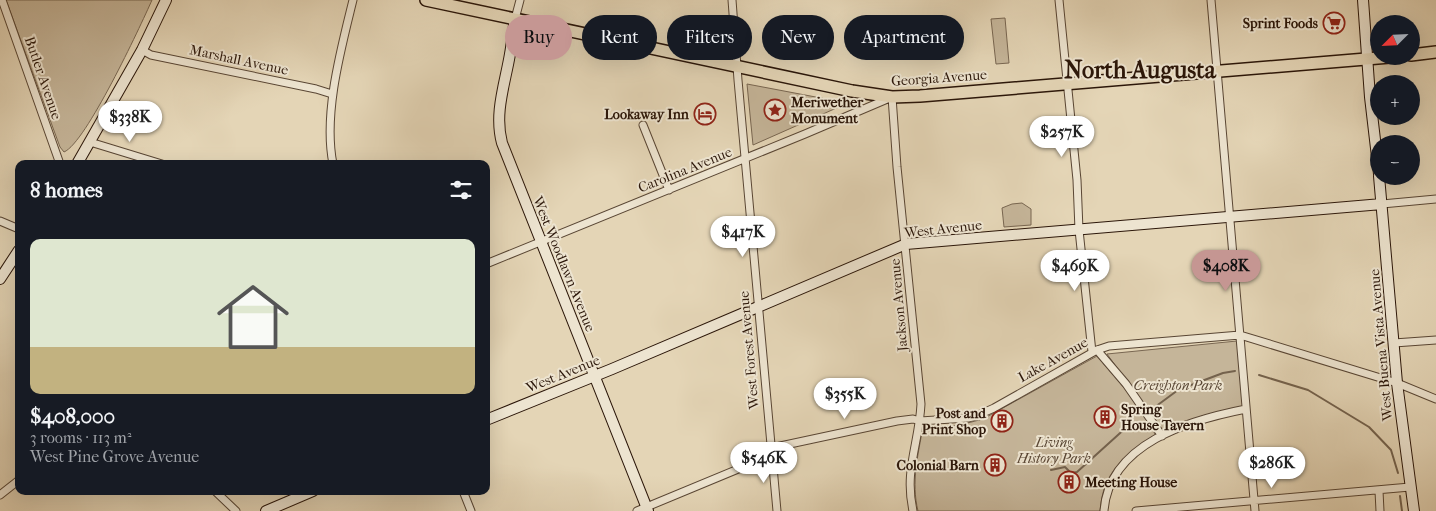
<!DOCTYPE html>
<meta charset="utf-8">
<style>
body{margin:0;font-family:"IM FELL French Canon",serif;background:#20242c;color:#f1f3f6;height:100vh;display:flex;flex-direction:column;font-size:19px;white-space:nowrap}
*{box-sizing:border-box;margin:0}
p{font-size:16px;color:#9ea1a6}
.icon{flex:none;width:28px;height:28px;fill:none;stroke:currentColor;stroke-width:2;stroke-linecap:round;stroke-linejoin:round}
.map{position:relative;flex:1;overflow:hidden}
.side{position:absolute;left:15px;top:160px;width:475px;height:335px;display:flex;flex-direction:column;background:#171b24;border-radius:10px;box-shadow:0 5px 20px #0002}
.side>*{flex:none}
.hud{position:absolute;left:505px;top:15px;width:475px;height:45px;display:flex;gap:10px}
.needle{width:32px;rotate:246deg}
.controls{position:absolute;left:1370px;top:15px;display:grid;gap:10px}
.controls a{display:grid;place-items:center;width:50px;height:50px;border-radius:50%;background:#171b24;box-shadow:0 5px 20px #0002;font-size:25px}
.price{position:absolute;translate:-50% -42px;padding:0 11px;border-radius:18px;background:#fff;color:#222;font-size:16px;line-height:32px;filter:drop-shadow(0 1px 2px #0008)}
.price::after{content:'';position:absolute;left:50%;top:30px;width:15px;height:11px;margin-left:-8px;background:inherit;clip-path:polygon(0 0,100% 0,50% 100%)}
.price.selected{background:#c59692;color:#111}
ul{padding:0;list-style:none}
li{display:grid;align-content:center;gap:10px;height:265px;padding:0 15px}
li+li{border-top:1px solid #363941}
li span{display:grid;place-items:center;height:155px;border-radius:10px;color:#555}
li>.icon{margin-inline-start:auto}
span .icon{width:90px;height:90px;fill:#fffc;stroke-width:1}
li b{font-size:21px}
h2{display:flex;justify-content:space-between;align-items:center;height:60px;padding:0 15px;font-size:21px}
.tag{padding:0 18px;border-radius:22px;background:#171b24;box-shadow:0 5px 20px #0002;font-size:18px;line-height:45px}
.tag.selected{background:#c59692;color:#111}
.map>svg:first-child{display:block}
.green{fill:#c5b599;stroke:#786651}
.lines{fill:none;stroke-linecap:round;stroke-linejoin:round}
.stream{stroke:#74624d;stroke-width:2}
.street-casing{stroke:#594634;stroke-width:9}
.secondary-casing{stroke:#2b1609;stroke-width:12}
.primary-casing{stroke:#2b1609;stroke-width:14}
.street{stroke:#ede4d0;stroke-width:7}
.secondary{stroke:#ede4d0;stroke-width:10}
.primary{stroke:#e4d5b6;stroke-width:11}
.labels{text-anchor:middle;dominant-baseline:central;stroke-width:4;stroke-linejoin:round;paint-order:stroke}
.poi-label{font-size:14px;font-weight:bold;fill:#2b1609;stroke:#ede4d0;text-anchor:end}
.street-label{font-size:14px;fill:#2b1609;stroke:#ede4d0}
.park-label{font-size:14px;font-style:italic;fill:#594634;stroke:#ede4d0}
.town-label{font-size:24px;font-weight:bold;fill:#2b1609;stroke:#ede4d0}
</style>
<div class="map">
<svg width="1436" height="511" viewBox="0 0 1436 511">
<rect width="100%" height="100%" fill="#e4d5b6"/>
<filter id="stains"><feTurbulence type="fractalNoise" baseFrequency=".004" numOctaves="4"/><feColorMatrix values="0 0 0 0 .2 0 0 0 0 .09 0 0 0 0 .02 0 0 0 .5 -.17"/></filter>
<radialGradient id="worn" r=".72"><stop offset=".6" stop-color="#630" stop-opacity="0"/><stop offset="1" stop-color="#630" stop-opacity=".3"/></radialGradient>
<path class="green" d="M 6,0 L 152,0 C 140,27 86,143 64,152 L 60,147 Z
M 1005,18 L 1009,63 L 996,64 L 991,19 Z
M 747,84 L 842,102 L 841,106 L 753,145 Z
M 1022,203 L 1031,209 L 1031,225 L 1004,227 L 1002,208 L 1012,204 Z
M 1237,341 L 1243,407 L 1202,416 L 1164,432 L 1107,354 Z
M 1097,356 C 1118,381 1142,406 1156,436 C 1124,456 1103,471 1100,511 L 918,511 C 911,482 918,455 923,427 L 960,425 L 983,419 Z"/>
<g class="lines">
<path class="stream" d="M 1259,375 L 1308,390 L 1369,427 L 1391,450 L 1398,473
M 1155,407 L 1178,390 L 1223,373 L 1235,371
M 1051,470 L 1065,467 L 1071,473 L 1077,472 L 1129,425
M 1400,496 L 1402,511"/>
<g class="street-casing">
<path id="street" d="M 2,0 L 60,164
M 732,0 L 738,80 L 777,511
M 1059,0 L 1077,180 L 1079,230 L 1092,352
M 1211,0 L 1255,511
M 515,19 L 520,0
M 142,50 L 151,55 L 316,89 L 332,94
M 643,125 L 669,190
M 90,142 L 162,164
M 333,164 C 323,114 341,49 353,0
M 1382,204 L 1436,199
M 0,221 L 19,229
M 486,264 L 805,134 L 892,97 L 897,167 L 921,404 C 919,444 904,470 913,511
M 1394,343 L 1436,340
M 1097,350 L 1126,384 L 1162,436
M 771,448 L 897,421 L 913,419 L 920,421 L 968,418 L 976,416 L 994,408 L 1097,350 L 1109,346 L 1240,335 L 1397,383 L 1436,399
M 215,491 L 236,511
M 463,491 L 471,511
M 1379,491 L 1380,511
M 0,495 L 19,480
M 637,511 L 772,455
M 1104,511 C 1109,443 1190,420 1246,409
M 1136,511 L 1410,487"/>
</g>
<g class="secondary-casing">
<path id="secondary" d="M 1363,0 L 1370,97 L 1379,174
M 515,19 C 513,31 512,43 510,54 C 505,84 494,113 502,143 L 648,511
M 77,164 L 142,50 L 166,0
M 1379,176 L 1397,383 L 1414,511
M 0,279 L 19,250
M 486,420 L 612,369 L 906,244 L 1382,204
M 266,511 L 313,491"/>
</g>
<g class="primary-casing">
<path id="primary" d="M 426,0 L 852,91 L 892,97 L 920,96 L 1402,56
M 1411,55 L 1436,52"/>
</g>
<use href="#street" class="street"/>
<use href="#secondary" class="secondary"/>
<use href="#primary" class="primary"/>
</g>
<defs>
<g id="supermarket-ring" transform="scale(1.125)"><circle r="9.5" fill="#ede4d0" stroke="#8f2418" stroke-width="1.5"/><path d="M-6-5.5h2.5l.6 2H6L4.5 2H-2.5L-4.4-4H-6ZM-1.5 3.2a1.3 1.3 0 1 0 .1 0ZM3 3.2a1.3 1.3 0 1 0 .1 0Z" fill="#8f2418"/></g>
<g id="sight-ring" transform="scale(1.125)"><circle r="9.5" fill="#ede4d0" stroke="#8f2418" stroke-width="1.5"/><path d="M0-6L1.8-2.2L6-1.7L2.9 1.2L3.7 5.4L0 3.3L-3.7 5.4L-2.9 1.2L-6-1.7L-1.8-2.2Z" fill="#8f2418"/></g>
<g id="hotel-ring" transform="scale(1.125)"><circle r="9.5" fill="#ede4d0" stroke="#8f2418" stroke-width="1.5"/><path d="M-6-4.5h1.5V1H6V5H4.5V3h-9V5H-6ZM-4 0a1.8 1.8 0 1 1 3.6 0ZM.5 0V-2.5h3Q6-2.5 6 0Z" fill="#8f2418"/></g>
<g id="building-ring" transform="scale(1.125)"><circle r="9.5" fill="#ede4d0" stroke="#8f2418" stroke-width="1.5"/><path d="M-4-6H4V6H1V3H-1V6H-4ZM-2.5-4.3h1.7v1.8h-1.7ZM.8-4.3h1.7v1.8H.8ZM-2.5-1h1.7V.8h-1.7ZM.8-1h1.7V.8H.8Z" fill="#8f2418"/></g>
</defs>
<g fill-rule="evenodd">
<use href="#supermarket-ring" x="1334" y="23"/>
<use href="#sight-ring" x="775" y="110"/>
<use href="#hotel-ring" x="705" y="114"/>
<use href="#building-ring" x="1105" y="417"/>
<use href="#building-ring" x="1002" y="421"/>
<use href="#building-ring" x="995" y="465"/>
<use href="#building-ring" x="1069" y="482"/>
</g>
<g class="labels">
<g class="poi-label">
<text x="1318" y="23">Sprint Foods</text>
<text x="791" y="102" text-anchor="start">Meriwether<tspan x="791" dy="16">Monument</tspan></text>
<text x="689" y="114">Lookaway Inn</text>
<text x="1121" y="409" text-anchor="start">Spring<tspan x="1121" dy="16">House Tavern</tspan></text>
<text x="986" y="413">Post and<tspan x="986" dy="16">Print Shop</tspan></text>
<text x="979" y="465">Colonial Barn</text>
<text x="1085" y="482" text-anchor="start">Meeting House</text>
</g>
<g class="street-label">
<text transform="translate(239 60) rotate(12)">Marshall Avenue</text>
<text transform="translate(43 78) rotate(71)">Butler Avenue</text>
<text transform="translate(939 78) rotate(-4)">Georgia Avenue</text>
<text transform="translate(685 170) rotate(-22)">Carolina Avenue</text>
<text transform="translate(943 229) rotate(-6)">West Avenue</text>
<text transform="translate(564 264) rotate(68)">West Woodlawn Avenue</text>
<text transform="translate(899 305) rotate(-95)">Jackson Avenue</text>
<text transform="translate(1381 345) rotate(-95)">West Buena Vista Avenue</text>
<text transform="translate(749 350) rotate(-95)">West Forest Avenue</text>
<text transform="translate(1053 360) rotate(-29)">Lake Avenue</text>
<text transform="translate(563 374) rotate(-22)">West Avenue</text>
</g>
<g class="park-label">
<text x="1178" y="385">Creighton Park</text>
<text x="1054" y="442">Living<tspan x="1054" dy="16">History Park</tspan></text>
</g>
<g class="town-label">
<text x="1140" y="70">North Augusta</text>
</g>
</g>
<rect width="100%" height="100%" filter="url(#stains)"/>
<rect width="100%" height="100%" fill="url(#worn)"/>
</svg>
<div class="controls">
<a><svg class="needle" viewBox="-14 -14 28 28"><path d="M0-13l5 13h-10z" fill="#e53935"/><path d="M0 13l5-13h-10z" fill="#9ea1a6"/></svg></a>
<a>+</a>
<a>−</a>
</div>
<b class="price" style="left:130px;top:143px">$338K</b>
<b class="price" style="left:1062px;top:158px">$257K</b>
<b class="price" style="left:743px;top:258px">$417K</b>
<b class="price" style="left:1075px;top:292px">$469K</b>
<b class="price selected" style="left:1226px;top:292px">$408K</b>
<b class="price" style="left:845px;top:420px">$355K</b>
<b class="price" style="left:764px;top:484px">$546K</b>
<b class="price" style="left:1272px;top:489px">$286K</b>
<div class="hud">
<a class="tag selected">Buy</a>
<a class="tag">Rent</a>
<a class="tag">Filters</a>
<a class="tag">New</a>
<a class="tag">Apartment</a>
</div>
<section class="side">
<h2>8 homes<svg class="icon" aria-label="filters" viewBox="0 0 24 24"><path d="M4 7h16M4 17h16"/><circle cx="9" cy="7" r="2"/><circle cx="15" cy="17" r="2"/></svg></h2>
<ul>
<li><span style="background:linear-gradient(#dfe7d0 70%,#c2b280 0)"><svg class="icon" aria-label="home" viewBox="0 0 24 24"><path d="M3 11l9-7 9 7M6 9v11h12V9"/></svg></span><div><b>$408,000</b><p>3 rooms · 113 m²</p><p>West Pine Grove Avenue</p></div></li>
</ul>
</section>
</div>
